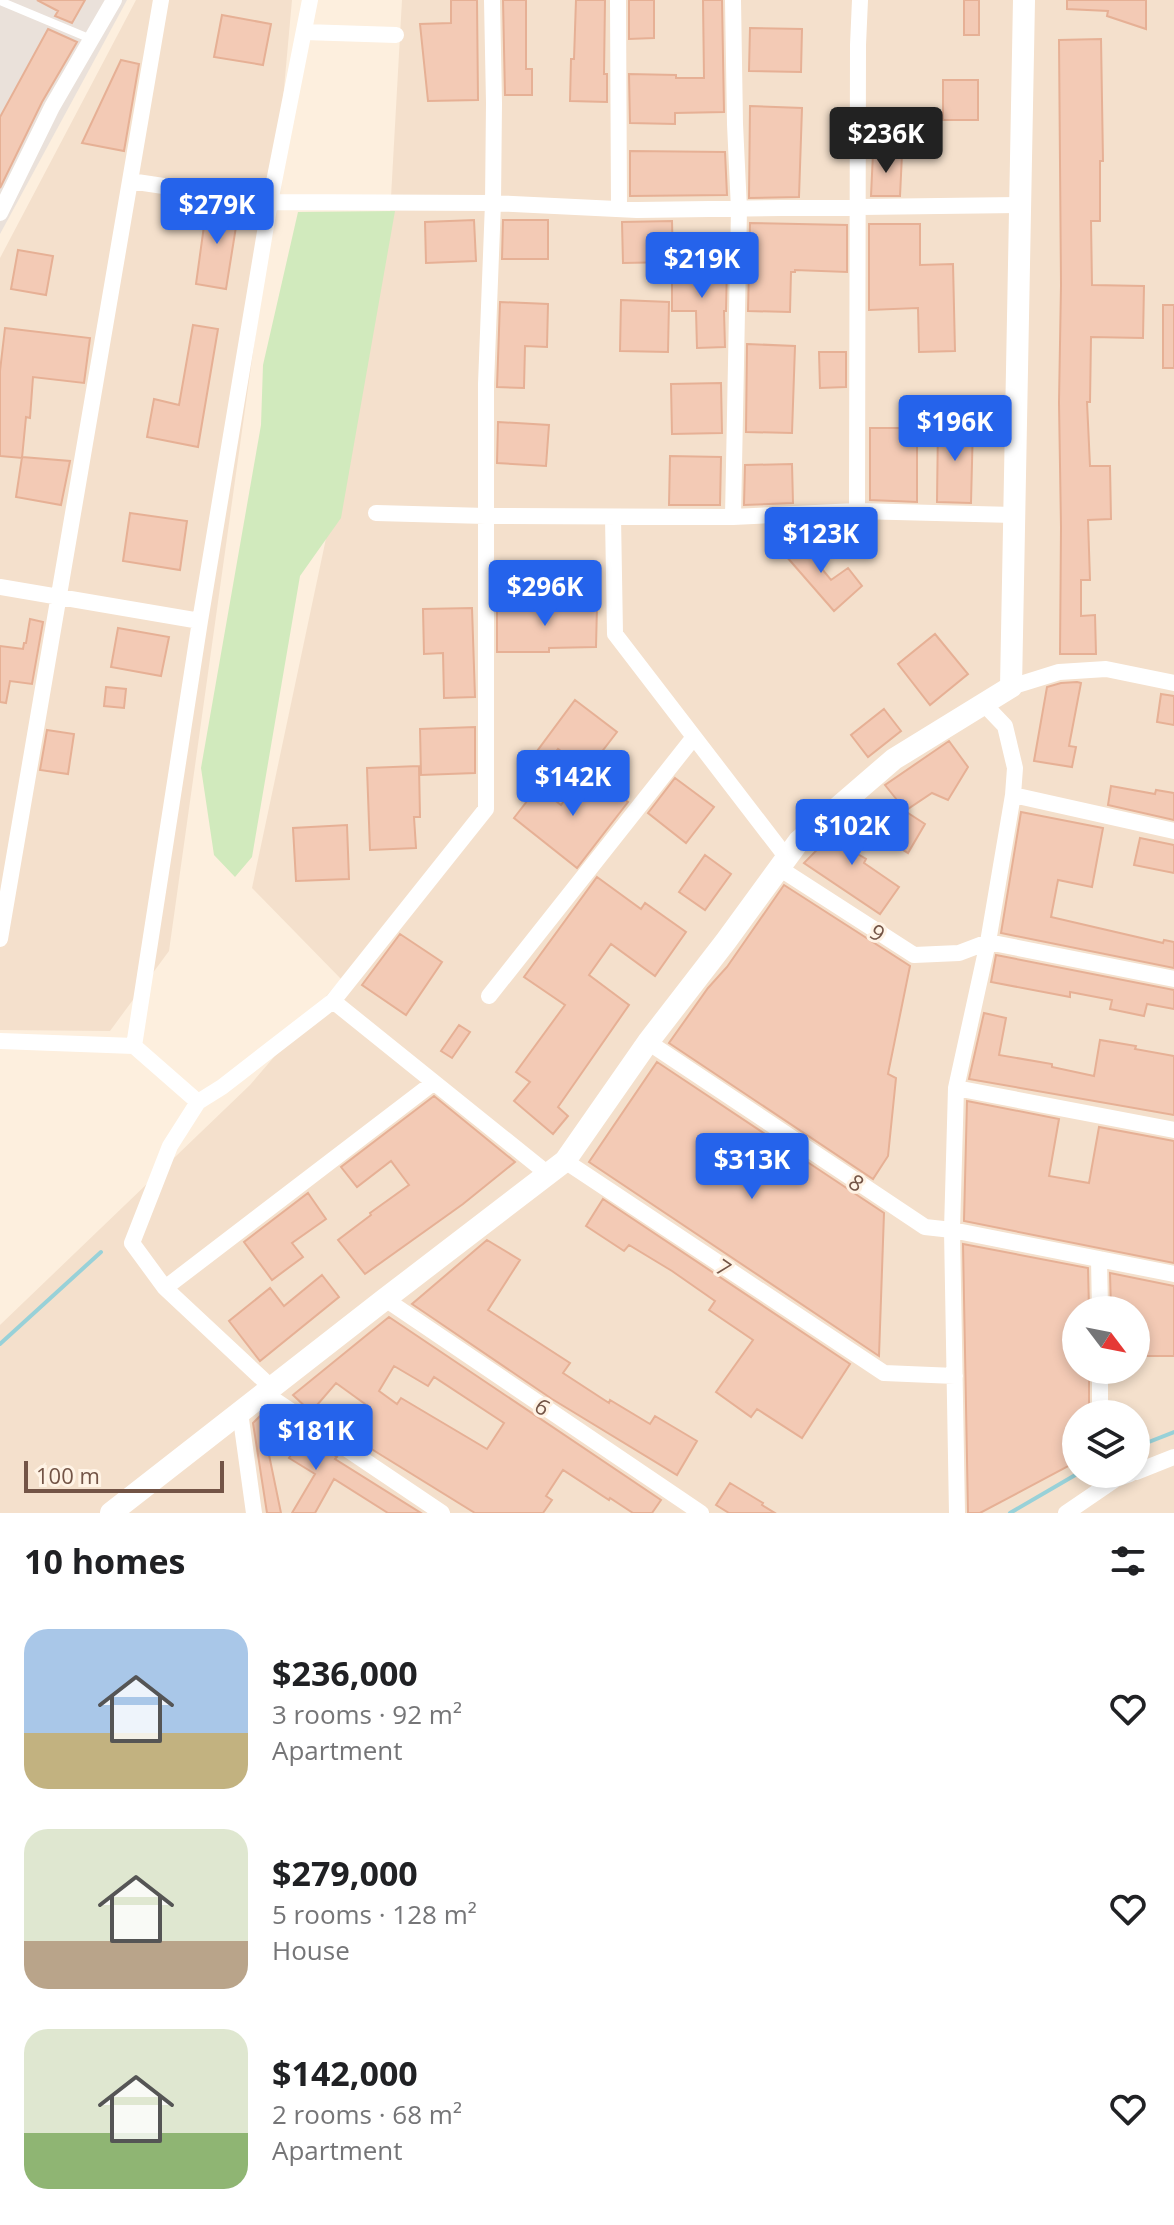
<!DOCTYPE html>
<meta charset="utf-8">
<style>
body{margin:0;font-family:"Open Sans",sans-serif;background:#f6f6f6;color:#202124;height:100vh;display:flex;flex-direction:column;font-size:30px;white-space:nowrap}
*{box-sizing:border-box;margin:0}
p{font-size:26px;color:#757577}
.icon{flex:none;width:44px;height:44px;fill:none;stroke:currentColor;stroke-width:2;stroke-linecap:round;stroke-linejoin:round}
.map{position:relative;height:1513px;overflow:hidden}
.panel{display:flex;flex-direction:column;background:#fff;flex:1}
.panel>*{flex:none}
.needle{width:52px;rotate:122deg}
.fabs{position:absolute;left:1062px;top:1296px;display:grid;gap:16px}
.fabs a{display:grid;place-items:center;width:88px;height:88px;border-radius:50%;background:#fff;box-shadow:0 4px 12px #0003;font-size:40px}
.scale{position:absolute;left:24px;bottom:20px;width:200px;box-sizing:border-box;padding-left:8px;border:4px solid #735446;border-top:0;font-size:22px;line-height:28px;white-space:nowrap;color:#735446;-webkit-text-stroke:6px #fff3e5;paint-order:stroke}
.price{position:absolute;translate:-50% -68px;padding:0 18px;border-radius:8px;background:#2563eb;color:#fff;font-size:26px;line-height:52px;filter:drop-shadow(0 2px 4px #0008)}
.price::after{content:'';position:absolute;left:50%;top:48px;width:24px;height:18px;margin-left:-12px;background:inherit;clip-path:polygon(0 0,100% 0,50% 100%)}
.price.selected{background:#222;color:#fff}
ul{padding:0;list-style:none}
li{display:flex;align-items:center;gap:24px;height:200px;padding:0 24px}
li span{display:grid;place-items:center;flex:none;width:224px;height:160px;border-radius:24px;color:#555}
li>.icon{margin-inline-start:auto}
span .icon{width:96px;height:96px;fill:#fffc;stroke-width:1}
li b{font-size:34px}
h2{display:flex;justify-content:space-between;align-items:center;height:96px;padding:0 24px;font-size:34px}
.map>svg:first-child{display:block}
.residential{fill:#f4e0cc;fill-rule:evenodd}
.industrial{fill:#eae1da}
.green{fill:#d1eabd}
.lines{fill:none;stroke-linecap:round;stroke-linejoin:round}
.stream{stroke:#98d1d8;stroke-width:4}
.building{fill:#f3cab5;stroke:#e6b095;stroke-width:2;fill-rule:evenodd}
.lane{stroke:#fff;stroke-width:8}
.street{stroke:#fff;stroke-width:16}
.secondary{stroke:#fff;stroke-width:22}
.labels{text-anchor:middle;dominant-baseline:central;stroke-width:6;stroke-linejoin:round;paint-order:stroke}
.street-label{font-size:22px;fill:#735446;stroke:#fff3e5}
</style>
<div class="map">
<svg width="1174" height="1513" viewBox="0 0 1174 1513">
<rect width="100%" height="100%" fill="#fdefde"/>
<path class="residential" d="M 136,0 L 292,0 L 273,210 L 169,951 L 110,1031 L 0,1030 L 0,258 Z
M 402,0 L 1174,0 L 1174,1513 L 0,1513 L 0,1325 L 250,1085 L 341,979 L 252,888 L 332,510 L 390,215 ZM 1076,1310 L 1136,1310 L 1136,1370 L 1076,1370 ZM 1076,1414 L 1136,1414 L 1136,1474 L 1076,1474 Z"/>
<path class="industrial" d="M 0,0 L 127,0 L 0,234 Z"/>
<path class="green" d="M 395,211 L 341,518 L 300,576 L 252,857 L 235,877 L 214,855 L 201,768 L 261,425 L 263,365 L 298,212 Z"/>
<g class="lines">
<path class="stream" d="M 0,1344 L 101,1252
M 1136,1447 L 1174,1432
M 1010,1513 L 1077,1474"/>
</g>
<path class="building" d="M 37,0 L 85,0 L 72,23 L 55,16 L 58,11 Z
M 451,0 L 477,0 L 478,100 L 428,101 L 420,24 L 451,23 Z
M 503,0 L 526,0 L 526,69 L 532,69 L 532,95 L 505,95 Z
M 576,0 L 605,0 L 604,74 L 607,74 L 607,102 L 570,101 L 571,59 L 574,59 Z
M 629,0 L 654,0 L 654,38 L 629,39 Z
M 703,0 L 722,0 L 724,112 L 675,113 L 675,124 L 630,123 L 629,74 L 676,75 L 676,78 L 704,78 Z
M 964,0 L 979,0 L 979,35 L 964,35 Z
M 1067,0 L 1146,0 L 1146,29 L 1107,16 L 1108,11 L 1067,9 Z
M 222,15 L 271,24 L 263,65 L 214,57 Z
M 750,28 L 802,29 L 801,72 L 749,71 Z
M 48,29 L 77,42 L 42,102 L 0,188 L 0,117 Z
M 1101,39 L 1103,161 L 1100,161 L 1100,221 L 1091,221 L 1092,285 L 1144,286 L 1143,338 L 1091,337 L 1090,402 L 1087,402 L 1090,466 L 1110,466 L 1111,519 L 1088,520 L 1090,580 L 1081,580 L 1081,616 L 1095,615 L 1096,654 L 1060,654 L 1061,527 L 1059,403 L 1061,285 L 1059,40 Z
M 121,60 L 139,64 L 124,151 L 82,143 Z
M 943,80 L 978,80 L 978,120 L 943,120 Z
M 750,106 L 802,108 L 799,197 L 749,198 Z
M 630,151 L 725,152 L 727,195 L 630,196 Z
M 873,153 L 902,154 L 900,196 L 871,196 Z
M 207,204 L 239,208 L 226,289 L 196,284 Z
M 474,220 L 476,261 L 426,263 L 425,222 Z
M 503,220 L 548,220 L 548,259 L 502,259 Z
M 672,221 L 673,262 L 623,263 L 622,222 Z
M 750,223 L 847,225 L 847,272 L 795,270 L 795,272 L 791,272 L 790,312 L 748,311 Z
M 869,224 L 920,224 L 920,265 L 953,264 L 955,351 L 919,352 L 918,308 L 869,310 Z
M 18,250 L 53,256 L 46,295 L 11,289 Z
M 672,265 L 727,265 L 726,311 L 724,311 L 725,347 L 697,348 L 696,311 L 672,311 Z
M 621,300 L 669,302 L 668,352 L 620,351 Z
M 500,302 L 548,304 L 547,347 L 525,346 L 524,388 L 497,387 Z
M 1163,305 L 1174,305 L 1174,368 L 1163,368 Z
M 193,325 L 218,329 L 198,447 L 147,437 L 154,399 L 179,405 Z
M 5,328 L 90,338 L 84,383 L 33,377 L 30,418 L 26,417 L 22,458 L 0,456 L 0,371 Z
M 747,344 L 795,346 L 792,433 L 746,432 Z
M 819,352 L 846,352 L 846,387 L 820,388 Z
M 721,383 L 722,433 L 672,434 L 671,384 Z
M 498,422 L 549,425 L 546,466 L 497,463 Z
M 938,424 L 973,424 L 971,503 L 937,502 Z
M 870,428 L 917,428 L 917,502 L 870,500 Z
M 670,456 L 721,457 L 720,505 L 669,505 Z
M 22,457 L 70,461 L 61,505 L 16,497 Z
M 792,464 L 793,503 L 744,505 L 745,465 Z
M 130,513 L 187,521 L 180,570 L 123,561 Z
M 794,535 L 831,580 L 848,568 L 862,586 L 834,611 L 779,548 Z
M 549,605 L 597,606 L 596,647 L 549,648 L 549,652 L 497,652 L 497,606 Z
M 472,608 L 475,697 L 444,698 L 443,653 L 424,654 L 423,609 Z
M 30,619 L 43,622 L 32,684 L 10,681 L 6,703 L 0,702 L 0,646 L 23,649 L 24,643 L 26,643 Z
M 118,628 L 169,637 L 161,676 L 111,667 Z
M 935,634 L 968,674 L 930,705 L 898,664 Z
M 1077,682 L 1081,683 L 1069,746 L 1076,747 L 1072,767 L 1034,761 L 1047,687 L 1061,683 Z
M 106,687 L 126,689 L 124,708 L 104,706 Z
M 1161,694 L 1174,696 L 1174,725 L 1157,722 Z
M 575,700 L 617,732 L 587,771 L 558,749 L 533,783 L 520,774 Z
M 884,709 L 901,731 L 868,757 L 851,735 Z
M 475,727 L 475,773 L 421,775 L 420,729 Z
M 47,730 L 74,734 L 68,774 L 40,770 Z
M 949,741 L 968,767 L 948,800 L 932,793 L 905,811 L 925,824 L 908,853 L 876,833 L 897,800 L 885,785 Z
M 419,766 L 420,817 L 414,817 L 416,848 L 370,850 L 367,768 Z
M 585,772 L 628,802 L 577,868 L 514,818 L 538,787 L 561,805 Z
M 675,778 L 714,807 L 686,843 L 648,813 Z
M 1111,786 L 1155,794 L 1156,790 L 1174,793 L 1174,820 L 1108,805 Z
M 1021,812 L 1103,828 L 1092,887 L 1058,880 L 1051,917 L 1163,943 L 1164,940 L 1174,942 L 1174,968 L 1001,933 Z
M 851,815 L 869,827 L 851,850 L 866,859 L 864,863 L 899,887 L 880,914 L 804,863 Z
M 347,825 L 349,879 L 296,881 L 293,828 Z
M 1140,838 L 1174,845 L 1174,873 L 1134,865 Z
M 705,855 L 731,874 L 705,910 L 679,892 Z
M 597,877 L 641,909 L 645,903 L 686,932 L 655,976 L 611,944 L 589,975 L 629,1005 L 558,1107 L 568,1116 L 553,1134 L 514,1101 L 530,1082 L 516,1072 L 565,1005 L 524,977 Z
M 784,885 L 910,966 L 888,1074 L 896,1078 L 888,1156 L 873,1179 L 669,1043 L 708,988 L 727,967 Z
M 400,934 L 442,962 L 406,1015 L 362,985 Z
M 996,955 L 1174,990 L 1174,1009 L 1147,1004 L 1144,1016 L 1110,1009 L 1112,1000 L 1070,992 L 1070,997 L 991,982 Z
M 984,1013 L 1006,1018 L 999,1055 L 1052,1064 L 1052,1067 L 1094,1076 L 1100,1040 L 1136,1046 L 1135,1049 L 1174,1056 L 1174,1115 L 969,1079 Z
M 459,1025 L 470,1032 L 452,1058 L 441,1051 Z
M 657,1062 L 884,1213 L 879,1356 L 589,1162 Z
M 434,1096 L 515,1162 L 463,1204 L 365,1274 L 338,1240 L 371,1215 L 370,1213 L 409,1185 L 391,1161 L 357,1187 L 341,1167 Z
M 967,1101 L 1059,1119 L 1049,1176 L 1089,1183 L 1099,1127 L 1174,1141 L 1174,1263 L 964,1221 Z
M 308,1193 L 326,1219 L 292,1243 L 303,1257 L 272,1280 L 244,1242 Z
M 603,1199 L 850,1364 L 802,1438 L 757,1409 L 751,1417 L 716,1392 L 753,1340 L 709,1310 L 715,1301 L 672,1271 L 629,1245 L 624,1251 L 586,1226 Z
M 487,1240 L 520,1260 L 488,1310 L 570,1363 L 563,1373 L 609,1403 L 610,1400 L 650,1424 L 655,1416 L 697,1441 L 677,1475 L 552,1399 L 412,1304 Z
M 963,1244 L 1088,1268 L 1089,1310 L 1076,1310 L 1076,1370 L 1089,1370 L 1089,1414 L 1076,1414 L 1076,1462 L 980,1513 L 968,1513 Z
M 1110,1273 L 1174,1286 L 1174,1356 L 1136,1356 L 1136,1310 L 1111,1310 Z
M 322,1275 L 339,1297 L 260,1361 L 229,1321 L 270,1288 L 284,1306 Z
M 389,1317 L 661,1500 L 652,1513 L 633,1513 L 610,1498 L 609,1500 L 563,1470 L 546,1496 L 552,1500 L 543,1513 L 475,1513 L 344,1432 L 365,1404 L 336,1383 L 311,1412 L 293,1395 ZM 394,1366 L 428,1386 L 434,1377 L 504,1423 L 487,1449 L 401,1398 L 397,1404 L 379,1391 Z
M 266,1410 L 337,1457 L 335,1459 L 421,1513 L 388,1513 L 334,1479 L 315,1513 L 292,1513 L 315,1474 L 289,1458 L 294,1450 L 261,1416 L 281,1513 L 267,1513 L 253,1423 Z
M 730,1483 L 763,1503 L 762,1505 L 775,1513 L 729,1513 L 716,1505 Z"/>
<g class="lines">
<path class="lane" d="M 0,1 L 91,39"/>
<path class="street" d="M 310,0 L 270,202 L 493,203 L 637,210 L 1020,205
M 618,0 L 619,208
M 304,32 L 396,35
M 130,181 L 270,202 L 200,621 L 134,1046 L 198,1102 L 170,1146 L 132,1243 L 165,1288
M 0,213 L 52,107 L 114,0
M 857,511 L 858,45 L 860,0
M 376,513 L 486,516 L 733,517 L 857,511 L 1014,515
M 613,517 L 615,634 L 787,858
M 733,517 L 739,209 L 735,124 L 733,0
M 0,587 L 200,621
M 1011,687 L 1059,672 L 1106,669 L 1174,683
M 1013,795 L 1174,831
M 779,868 L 914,955 L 959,953 L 988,942 L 1174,979
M 0,939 L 161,0
M 489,996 L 694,737
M 333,1001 L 548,1174
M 0,1041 L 134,1046
M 648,1042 L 925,1227 L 952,1230 L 1174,1274
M 956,1088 L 1174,1130
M 198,1102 L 222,1087 L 333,1001 L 486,809 L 486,384 L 493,203 L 494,103 L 492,0
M 565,1161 L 884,1373 L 955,1376
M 1099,1259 L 1100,1310
M 385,1299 L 701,1513
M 1100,1370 L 1100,1414
M 271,1387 L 165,1288 L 433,1083
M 264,1393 L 442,1513
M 240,1412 L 254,1513
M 1136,1472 L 1174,1457
M 957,1513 L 952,1230 L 956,1088 L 988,942 L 1013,795 L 1015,768 L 1005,726 L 983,703
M 1066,1513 L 1116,1479 L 1130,1474"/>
<path class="secondary" d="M 111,1513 L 385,1299 L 565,1161 L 648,1042 L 726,941 L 799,841 L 894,759 L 1011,687 L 1024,0"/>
</g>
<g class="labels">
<g class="street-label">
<text transform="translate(878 932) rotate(33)">9</text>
<text transform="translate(857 1182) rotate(34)">8</text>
<text transform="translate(724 1267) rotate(34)">7</text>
<text transform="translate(543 1406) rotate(34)">6</text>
</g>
</g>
</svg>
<div class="fabs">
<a><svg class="needle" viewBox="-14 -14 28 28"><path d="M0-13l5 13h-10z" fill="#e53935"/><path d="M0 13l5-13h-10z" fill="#757577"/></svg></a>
<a><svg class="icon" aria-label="layers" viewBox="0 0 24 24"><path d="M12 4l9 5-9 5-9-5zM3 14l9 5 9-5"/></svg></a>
</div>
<div class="scale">100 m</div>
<b class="price selected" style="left:886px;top:175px">$236K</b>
<b class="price" style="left:217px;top:246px">$279K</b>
<b class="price" style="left:702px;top:300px">$219K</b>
<b class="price" style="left:955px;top:463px">$196K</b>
<b class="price" style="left:821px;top:575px">$123K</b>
<b class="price" style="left:545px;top:628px">$296K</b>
<b class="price" style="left:573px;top:818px">$142K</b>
<b class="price" style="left:852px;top:867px">$102K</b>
<b class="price" style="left:752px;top:1201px">$313K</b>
<b class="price" style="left:316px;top:1472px">$181K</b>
</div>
<section class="panel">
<h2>10 homes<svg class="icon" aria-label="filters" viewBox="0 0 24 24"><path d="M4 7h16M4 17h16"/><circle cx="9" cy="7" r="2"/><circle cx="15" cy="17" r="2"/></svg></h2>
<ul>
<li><span style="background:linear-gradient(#a9c7e8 65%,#c2b280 0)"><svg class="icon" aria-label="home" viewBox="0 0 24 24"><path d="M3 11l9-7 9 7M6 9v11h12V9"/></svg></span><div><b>$236,000</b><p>3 rooms · 92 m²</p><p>Apartment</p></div><svg class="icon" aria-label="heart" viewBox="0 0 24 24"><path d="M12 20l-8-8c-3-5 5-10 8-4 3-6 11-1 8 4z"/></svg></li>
<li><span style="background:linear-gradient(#dfe7d0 70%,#b9a48a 0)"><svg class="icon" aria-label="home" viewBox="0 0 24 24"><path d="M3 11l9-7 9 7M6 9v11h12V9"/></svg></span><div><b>$279,000</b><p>5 rooms · 128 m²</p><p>House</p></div><svg class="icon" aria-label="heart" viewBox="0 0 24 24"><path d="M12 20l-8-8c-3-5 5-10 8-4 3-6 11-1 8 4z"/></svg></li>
<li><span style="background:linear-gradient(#dfe7d0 65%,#8fb573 0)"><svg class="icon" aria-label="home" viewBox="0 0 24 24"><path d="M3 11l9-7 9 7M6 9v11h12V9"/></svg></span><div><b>$142,000</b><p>2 rooms · 68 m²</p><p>Apartment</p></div><svg class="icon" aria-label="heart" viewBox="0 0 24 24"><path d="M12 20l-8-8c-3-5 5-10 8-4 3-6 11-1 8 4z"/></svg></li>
</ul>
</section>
